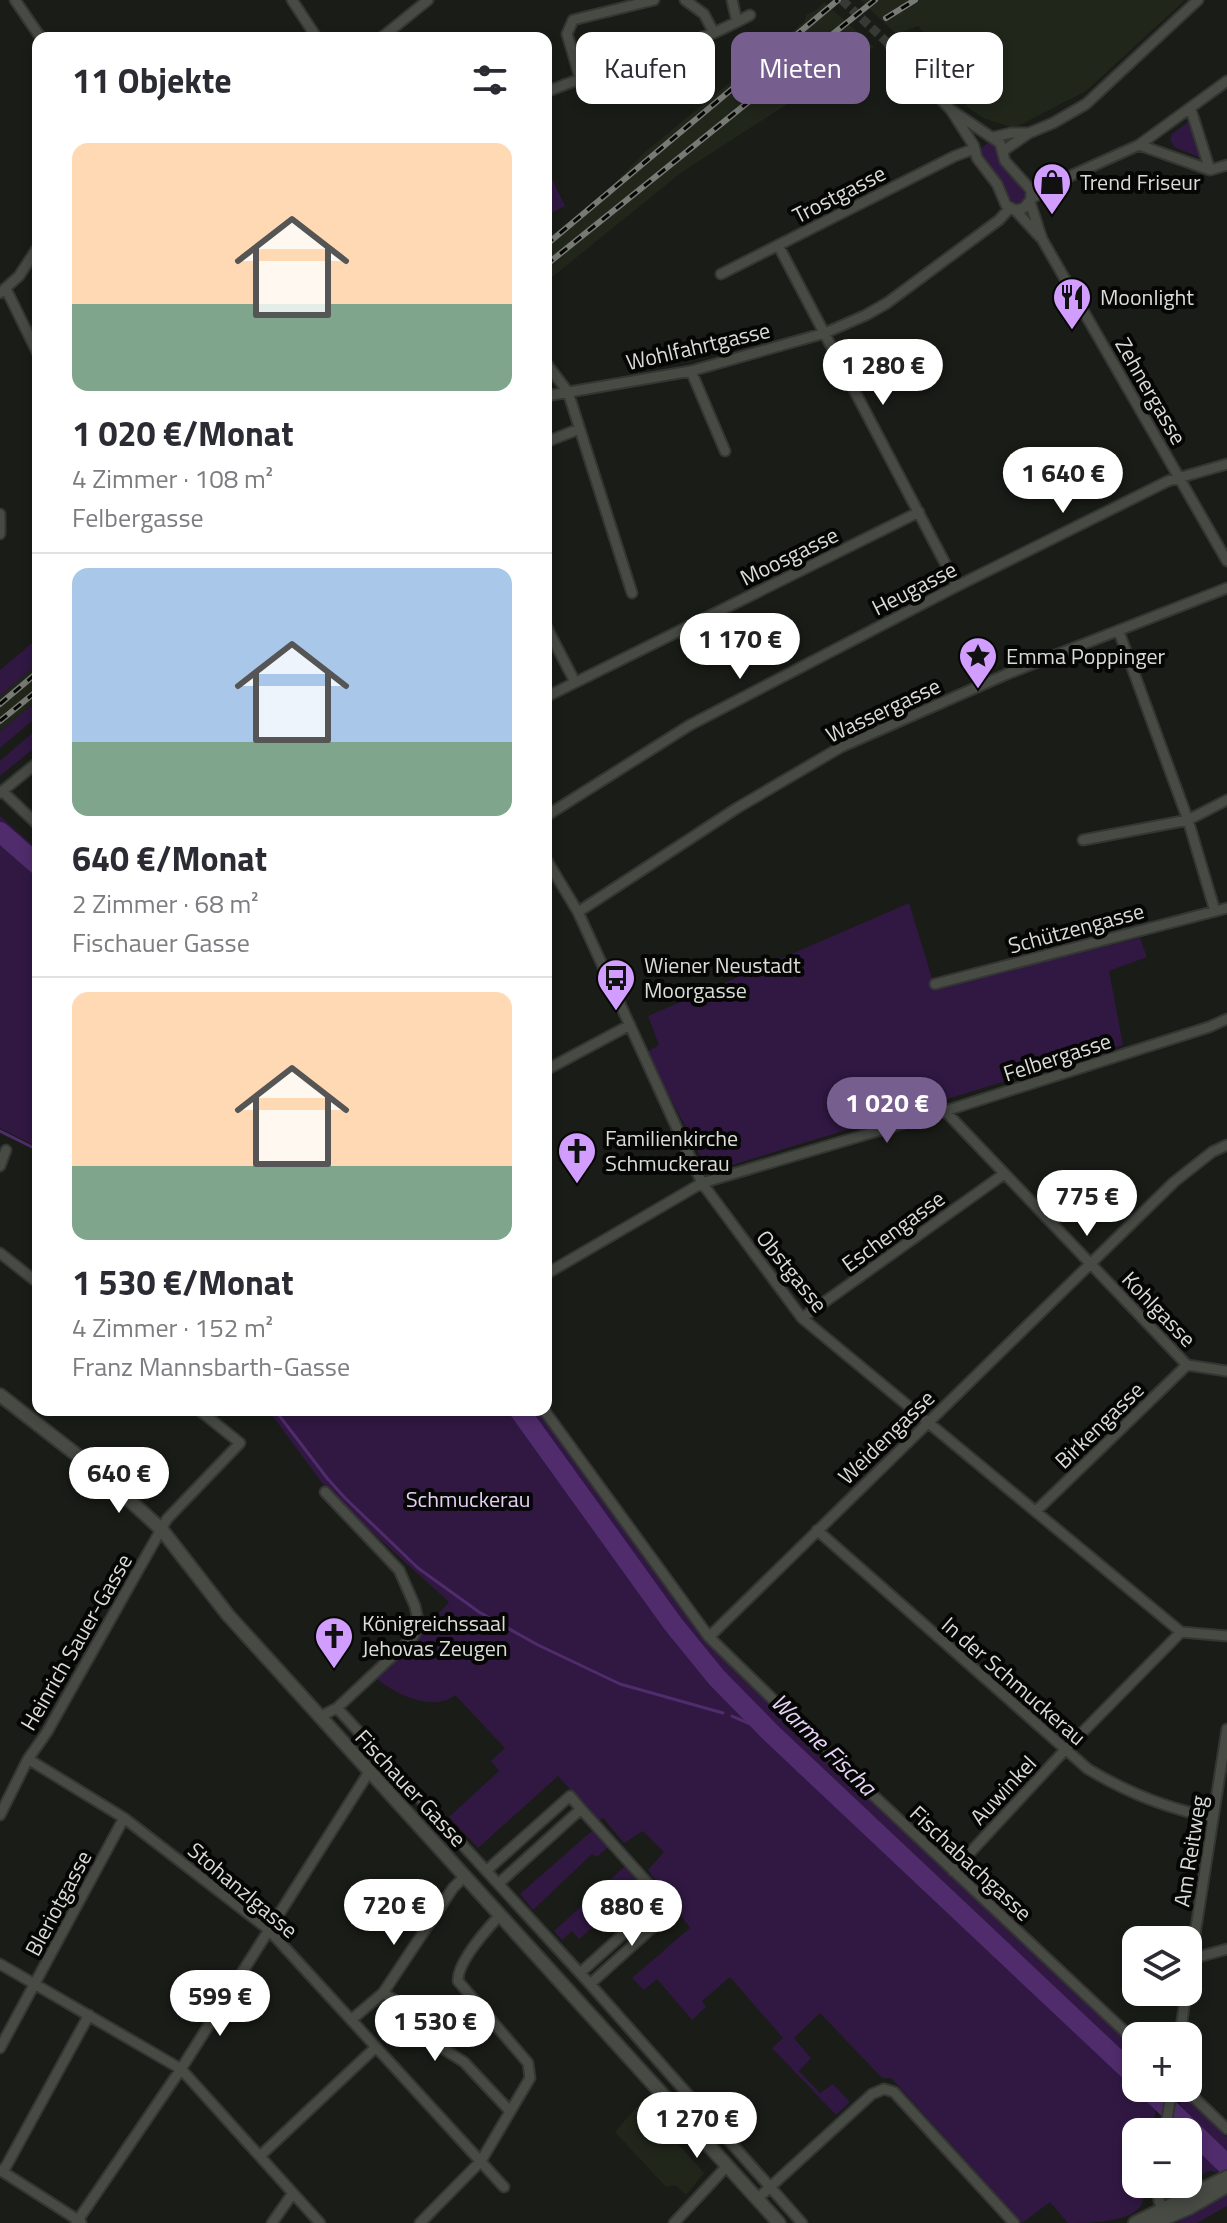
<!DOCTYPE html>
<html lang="de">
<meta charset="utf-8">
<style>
body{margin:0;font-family:"Titillium Web",sans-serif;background:#f7f7f7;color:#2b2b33;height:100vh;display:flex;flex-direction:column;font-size:30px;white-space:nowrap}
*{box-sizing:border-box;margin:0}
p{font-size:26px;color:#7c7c81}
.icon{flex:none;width:44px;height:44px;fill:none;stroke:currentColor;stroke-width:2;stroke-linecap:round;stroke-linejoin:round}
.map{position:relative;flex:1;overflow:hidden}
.sheet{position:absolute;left:32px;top:32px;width:520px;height:1384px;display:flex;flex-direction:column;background:#fff;border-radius:16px;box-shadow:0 4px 12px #0003}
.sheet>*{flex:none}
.guide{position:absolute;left:576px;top:32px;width:530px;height:72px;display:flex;gap:16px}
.controls{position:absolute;left:1122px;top:1926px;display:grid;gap:16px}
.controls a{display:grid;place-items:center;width:80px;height:80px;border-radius:16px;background:#fff;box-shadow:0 4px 12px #0003;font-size:40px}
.price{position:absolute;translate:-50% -68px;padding:0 18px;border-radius:28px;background:#fff;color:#222;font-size:26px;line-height:52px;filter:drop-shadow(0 2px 4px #0008)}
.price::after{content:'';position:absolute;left:50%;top:48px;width:24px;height:18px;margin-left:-12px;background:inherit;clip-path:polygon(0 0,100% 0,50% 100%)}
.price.active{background:#765e8e;color:#fff}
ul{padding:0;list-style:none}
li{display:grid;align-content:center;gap:16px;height:424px;padding:0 40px}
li+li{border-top:2px solid #e1e1e2}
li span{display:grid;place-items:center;height:248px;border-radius:16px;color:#555}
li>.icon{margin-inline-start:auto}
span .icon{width:144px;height:144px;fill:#fffc;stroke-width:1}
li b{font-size:34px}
h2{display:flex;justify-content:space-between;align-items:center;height:96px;padding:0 40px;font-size:34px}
.tag{padding:0 28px;border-radius:16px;background:#fff;box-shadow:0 4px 12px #0003;font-size:28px;line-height:72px}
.tag.active{background:#765e8e;color:#fff}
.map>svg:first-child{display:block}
.built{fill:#21261b}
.green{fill:#301843}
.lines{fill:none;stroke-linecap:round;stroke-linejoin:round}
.stream{stroke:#502c6c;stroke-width:3}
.river{stroke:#502c6c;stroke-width:20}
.minor-tunnel{stroke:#373934;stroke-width:9;stroke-dasharray:9 4.5;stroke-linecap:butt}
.minor-casing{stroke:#343633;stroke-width:13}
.secondary-casing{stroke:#343633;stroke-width:16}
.minor{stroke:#484a44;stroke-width:9}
.secondary{stroke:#484a44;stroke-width:12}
.rail-casing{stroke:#787a75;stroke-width:6}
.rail{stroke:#060605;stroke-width:3;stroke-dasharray:9;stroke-linecap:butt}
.labels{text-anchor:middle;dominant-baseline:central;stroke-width:8;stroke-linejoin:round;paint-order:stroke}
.poi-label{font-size:22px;fill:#dadcd8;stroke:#060605;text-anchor:start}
.street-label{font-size:22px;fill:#dadcd8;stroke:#060605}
.park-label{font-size:22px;fill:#e4d0f7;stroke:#060605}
.water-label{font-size:24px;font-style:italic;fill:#e7d3fa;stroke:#060605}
</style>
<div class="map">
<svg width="1227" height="2223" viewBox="0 0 1227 2223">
<rect width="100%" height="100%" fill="#1a1c17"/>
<path class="built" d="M 860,0 L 1185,0 L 1086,91 L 1014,128 L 983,118 L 966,106 L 962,76 L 918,26 L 896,34 Z
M 823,1 L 874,47 L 841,67 L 838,73 L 799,100 L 792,101 L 682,172 L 546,282 L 546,239 L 597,201 L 645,152 L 805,21 L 806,15 L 816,10 L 824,3 Z
M 38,663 L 38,700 L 0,731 L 0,696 Z
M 641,2102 L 704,2173 L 686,2195 L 675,2185 L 666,2187 L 615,2132 Z"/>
<path class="green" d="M 908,35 L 920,36 L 927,43 L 930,61 L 944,78 L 944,84 L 901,39 Z
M 1191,120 L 1201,158 L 1174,147 L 1170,139 L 1172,134 Z
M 988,143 L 996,147 C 1002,174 1018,177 1026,195 L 1021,202 L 1015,203 L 1010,199 L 1001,179 L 981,155 L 981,148 Z
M 546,166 L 565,206 L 546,216 Z
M 38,638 L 38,663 L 0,696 L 0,670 Z
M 38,700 L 38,716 L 0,748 L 0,731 Z
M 38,728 L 38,745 L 0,776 L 0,761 Z
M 0,816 L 38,850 L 38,1147 L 0,1128 Z
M 909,903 L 935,988 L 1140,938 L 1147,957 L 1109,971 L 1123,1045 L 716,1170 L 706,1167 L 647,1052 L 659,1045 L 648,1016 Z
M 268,1410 L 537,1410 L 701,1635 L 737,1673 L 1136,2050 L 1136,2088 L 1158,2088 L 1153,2132 L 1136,2132 L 1136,2184 L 1145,2184 C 1144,2190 1144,2198 1142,2204 C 1132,2223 1087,2223 1068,2223 L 1050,2202 L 1022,2223 L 891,2078 L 882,2078 L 820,2013 L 794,2038 L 811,2058 L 799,2071 L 820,2093 L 833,2084 L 850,2102 L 836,2115 L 772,2048 L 783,2038 L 730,1977 L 702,2001 L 706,2007 L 692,2020 L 657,1979 L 644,1990 L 632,1978 L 690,1928 L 648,1870 L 664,1852 L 643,1831 L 624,1843 L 603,1818 L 599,1821 L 558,1776 L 478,1848 L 449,1817 L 499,1771 L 491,1761 L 505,1748 L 455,1695 C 435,1713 393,1694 375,1677 L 413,1642 L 449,1602 L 331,1495 Z
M 593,1830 L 608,1847 L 597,1857 L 592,1854 L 533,1910 L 520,1894 Z
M 625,1866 L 643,1884 L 579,1939 L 572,1931 L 562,1940 L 554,1931 Z
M 1182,2095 L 1227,2137 L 1227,2168 L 1219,2172 L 1208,2171 L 1188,2183 L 1188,2132 L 1175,2132 Z
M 1227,2192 L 1227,2206 L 1197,2223 L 1177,2223 Z"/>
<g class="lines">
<path class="stream" d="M 0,1131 L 38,1150
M 275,1410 L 327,1478 L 345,1498 L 418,1568 L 479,1612 L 538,1645 L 620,1684 L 723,1713
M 732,1716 L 771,1733"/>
<path class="river" d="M 0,832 L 38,865
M 519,1410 L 673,1624 L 717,1678 L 771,1733 L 1136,2077
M 1147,2088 L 1227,2165"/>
<path class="minor-tunnel" d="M 842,0 L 891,46"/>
<g class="minor-casing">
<path id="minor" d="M 15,0 L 41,38
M 292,0 L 317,38
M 685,0 L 704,14 L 714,33
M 732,0 L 737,22
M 381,38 L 428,0
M 891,46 L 951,110 L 974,146 L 977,158 L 997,184 L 1006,205 L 1015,210 L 1024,208 L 1031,199 L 1031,190 L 1005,161 L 1000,143 L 951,110
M 580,78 L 567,34 L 573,20 L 654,0
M 546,92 C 613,64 686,51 750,15
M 1191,110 L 1210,170
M 994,137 L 1011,133 L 1029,133
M 1139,145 L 1210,170 L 1227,165
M 1003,151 L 1029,133 L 1053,123 L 1086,104 L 1198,0
M 1031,199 L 1059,181 L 1139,145 L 1227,81
M 1030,202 L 1042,239 L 1227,561
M 1015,210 L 1040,237
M 778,245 L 957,586
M 721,274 L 955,156 L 974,149
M 6,289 L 38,354
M 0,293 L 19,276 L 38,247
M 546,363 L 568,392 L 632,593
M 691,371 L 725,451
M 546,396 L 691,371 L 825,333 L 866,315 L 887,303 L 999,220 L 1010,208
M 546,442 L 579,429
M 0,514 L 0,534
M 546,626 L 575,682
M 1119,632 L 1188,820 L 1215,911
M 546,697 L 919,512
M 2,791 L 38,825
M 0,793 L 38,762
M 546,816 L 690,725 L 957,586 L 1168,481 L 1227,464
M 1083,840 L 1188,820 L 1227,800
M 546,859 L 578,912 L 702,1183 L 802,1318 L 1181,1632 L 1227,1636
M 578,912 L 737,808 L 841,747 L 1007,674 L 1227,588
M 935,984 L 1227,908
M 546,1070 L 630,1025
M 945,1111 L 1187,1365 L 1227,1371
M 0,1166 L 6,1150
M 0,1253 L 38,1283
M 546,1274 L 702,1183 L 945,1111 L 1209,1027 L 1227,1019
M 802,1318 L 1004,1174
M 544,1410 L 709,1637 L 824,1749 L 1136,2042
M 1036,1511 L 1187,1365
M 817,1530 L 1088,1769 C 1128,1793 1167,1809 1212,1817
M 709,1637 L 1174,1182 L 1212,1152 L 1227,1145
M 337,1708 L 590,1984 L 802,2223
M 319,1717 L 337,1708 L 413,1637 L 419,1625 L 415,1606 L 399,1570 L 325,1492
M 28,1759 L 124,1818 L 268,1929 L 504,2187
M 581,1809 L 672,1910 L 590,1984
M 0,1815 L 28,1759 L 47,1732 L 167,1519 L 240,1443 L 199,1410
M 486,1871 L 570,1796 L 581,1809 L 498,1884
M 953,1871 L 1065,1750 L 1181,1632
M 1191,1959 L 1227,1949
M 0,1964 L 181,2069 L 320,2223
M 580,1973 L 662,1899
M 1188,1979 L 1227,1729
M 383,1993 L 419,2015 L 442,2048 L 464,2062 L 509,2110
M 351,2020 L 383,1993 L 453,1888 L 465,1876
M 1180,2036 L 1186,1992
M 0,2048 L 124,1818
M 1184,2088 L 1227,2129
M 1165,2132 L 1172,2088
M 260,2156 L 376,2047
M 0,2170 L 81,2222
M 3,2172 L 89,2015
M 1157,2184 L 1159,2201 L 1166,2215
M 757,2199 L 872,2094 L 884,2089 L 894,2092 L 1014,2223
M 76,2223 L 181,2069 L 369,1772
M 272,2223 L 293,2193
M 420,2223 L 481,2161 L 530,2078 L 528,2063 L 458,1981 C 457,1962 487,1929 500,1915
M 674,2223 L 727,2166"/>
</g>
<g class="secondary-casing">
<path id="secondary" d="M 0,1395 L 100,1473 L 162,1530 L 228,1615 L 779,2223
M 1135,2223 L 1227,2177
M 1154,2223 L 1189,2208 L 1227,2186"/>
</g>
<use href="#minor" class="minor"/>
<use href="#secondary" class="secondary"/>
<g class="rail-casing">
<path id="rail" d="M 886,18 L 915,0
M 546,245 L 838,0
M 546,265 L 875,0
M 0,704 L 38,672
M 0,721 L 38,690"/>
</g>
<use href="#rail" class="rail"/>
</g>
<defs>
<g id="shop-pin" transform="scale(2)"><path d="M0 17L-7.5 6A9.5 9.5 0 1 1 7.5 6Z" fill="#d19dfe" stroke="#060605"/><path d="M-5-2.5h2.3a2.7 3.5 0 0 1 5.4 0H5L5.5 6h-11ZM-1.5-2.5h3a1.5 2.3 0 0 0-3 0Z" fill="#111"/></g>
<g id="restaurant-pin" transform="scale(2)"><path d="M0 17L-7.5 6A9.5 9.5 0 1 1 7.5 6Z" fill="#d19dfe" stroke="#060605"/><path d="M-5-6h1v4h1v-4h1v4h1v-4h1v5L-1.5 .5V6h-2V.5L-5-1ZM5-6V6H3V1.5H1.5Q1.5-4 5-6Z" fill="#111"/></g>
<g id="sight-pin" transform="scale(2)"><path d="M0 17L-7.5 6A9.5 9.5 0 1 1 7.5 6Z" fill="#d19dfe" stroke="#060605"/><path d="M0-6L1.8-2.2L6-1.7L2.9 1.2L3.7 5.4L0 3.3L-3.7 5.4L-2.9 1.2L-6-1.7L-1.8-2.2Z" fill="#111"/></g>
<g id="bus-pin" transform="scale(2)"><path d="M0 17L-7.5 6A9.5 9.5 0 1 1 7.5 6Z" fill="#d19dfe" stroke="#060605"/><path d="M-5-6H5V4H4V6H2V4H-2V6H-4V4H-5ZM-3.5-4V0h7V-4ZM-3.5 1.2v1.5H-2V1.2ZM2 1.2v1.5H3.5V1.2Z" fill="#111"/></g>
<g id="church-pin" transform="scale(2)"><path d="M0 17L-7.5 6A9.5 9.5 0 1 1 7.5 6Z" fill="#d19dfe" stroke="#060605"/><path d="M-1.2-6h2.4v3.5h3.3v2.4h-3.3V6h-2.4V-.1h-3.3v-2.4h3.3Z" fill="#111"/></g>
</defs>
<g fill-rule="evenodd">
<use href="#shop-pin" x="1052" y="182"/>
<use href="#restaurant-pin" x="1072" y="297"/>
<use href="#sight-pin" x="978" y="656"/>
<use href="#bus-pin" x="616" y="978"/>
<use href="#church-pin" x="577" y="1151"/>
<use href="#church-pin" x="334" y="1636"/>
</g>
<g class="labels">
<g class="poi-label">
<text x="1080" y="182">Trend Friseur</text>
<text x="1100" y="297">Moonlight</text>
<text x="1006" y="656">Emma Poppinger</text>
<text x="644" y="965">Wiener Neustadt<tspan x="644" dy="25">Moorgasse</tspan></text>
<text x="605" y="1138">Familienkirche<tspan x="605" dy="25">Schmuckerau</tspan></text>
<text x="362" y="1623">Königreichssaal<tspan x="362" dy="25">Jehovas Zeugen</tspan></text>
</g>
<g class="street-label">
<text transform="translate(839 194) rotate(-27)">Trostgasse</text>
<text transform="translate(698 346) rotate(-13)">Wohlfahrtgasse</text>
<text transform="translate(1151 391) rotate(60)">Zehnergasse</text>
<text transform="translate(789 556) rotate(-26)">Moosgasse</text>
<text transform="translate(914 588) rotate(-27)">Heugasse</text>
<text transform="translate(883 710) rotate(-25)">Wassergasse</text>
<text transform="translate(1076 928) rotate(-15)">Schützengasse</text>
<text transform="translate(1057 1057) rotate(-18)">Felbergasse</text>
<text transform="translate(893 1231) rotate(-36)">Eschengasse</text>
<text transform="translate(792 1271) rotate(51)">Obstgasse</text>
<text transform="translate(1159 1309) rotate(46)">Kohlgasse</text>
<text transform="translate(1099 1425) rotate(-44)">Birkengasse</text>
<text transform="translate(886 1437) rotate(-44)">Weidengasse</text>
<text transform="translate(76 1642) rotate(-60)">Heinrich Sauer-Gasse</text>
<text transform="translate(1014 1681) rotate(41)">In der Schmuckerau</text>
<text transform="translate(411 1788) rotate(47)">Fischauer Gasse</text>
<text transform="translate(1003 1790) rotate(-47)">Auwinkel</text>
<text transform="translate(1190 1851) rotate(-81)">Am Reitweg</text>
<text transform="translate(971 1863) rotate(43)">Fischabachgasse</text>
<text transform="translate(243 1890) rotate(40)">Stohanzlgasse</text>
<text transform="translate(58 1903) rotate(-62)">Bleriotgasse</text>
</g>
<g class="park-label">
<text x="468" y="1499">Schmuckerau</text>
</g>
<g class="water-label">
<text transform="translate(824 1744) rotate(44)">Warme Fischa</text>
</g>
</g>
</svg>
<div class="controls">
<a><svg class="icon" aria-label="layers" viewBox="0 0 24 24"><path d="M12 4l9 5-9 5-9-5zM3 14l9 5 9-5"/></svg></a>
<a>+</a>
<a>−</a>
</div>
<b class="price" style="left:883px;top:407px">1 280 €</b>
<b class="price" style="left:1063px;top:515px">1 640 €</b>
<b class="price" style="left:740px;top:681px">1 170 €</b>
<b class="price active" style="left:887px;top:1145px">1 020 €</b>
<b class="price" style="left:1087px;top:1238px">775 €</b>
<b class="price" style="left:119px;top:1515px">640 €</b>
<b class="price" style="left:394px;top:1947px">720 €</b>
<b class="price" style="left:632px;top:1948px">880 €</b>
<b class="price" style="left:220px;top:2038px">599 €</b>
<b class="price" style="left:435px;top:2063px">1 530 €</b>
<b class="price" style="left:697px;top:2160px">1 270 €</b>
<div class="guide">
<a class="tag">Kaufen</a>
<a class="tag active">Mieten</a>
<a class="tag">Filter</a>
</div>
<section class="sheet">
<h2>11 Objekte<svg class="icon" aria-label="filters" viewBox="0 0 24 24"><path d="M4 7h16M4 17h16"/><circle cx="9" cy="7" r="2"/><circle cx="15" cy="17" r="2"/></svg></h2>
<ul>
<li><span style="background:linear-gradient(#ffd9b3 65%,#7fa58c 0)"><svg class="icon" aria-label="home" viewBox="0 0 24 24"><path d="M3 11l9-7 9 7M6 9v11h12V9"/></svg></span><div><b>1 020 €/Monat</b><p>4 Zimmer · 108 m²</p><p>Felbergasse</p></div></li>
<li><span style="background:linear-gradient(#a9c7e8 70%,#7fa58c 0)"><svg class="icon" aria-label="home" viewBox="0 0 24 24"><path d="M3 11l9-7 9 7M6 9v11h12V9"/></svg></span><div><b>640 €/Monat</b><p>2 Zimmer · 68 m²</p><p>Fischauer Gasse</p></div></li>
<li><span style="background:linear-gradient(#ffd9b3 70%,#7fa58c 0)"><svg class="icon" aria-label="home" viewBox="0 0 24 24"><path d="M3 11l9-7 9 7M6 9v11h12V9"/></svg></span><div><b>1 530 €/Monat</b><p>4 Zimmer · 152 m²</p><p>Franz Mannsbarth-Gasse</p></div></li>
</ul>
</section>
</div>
